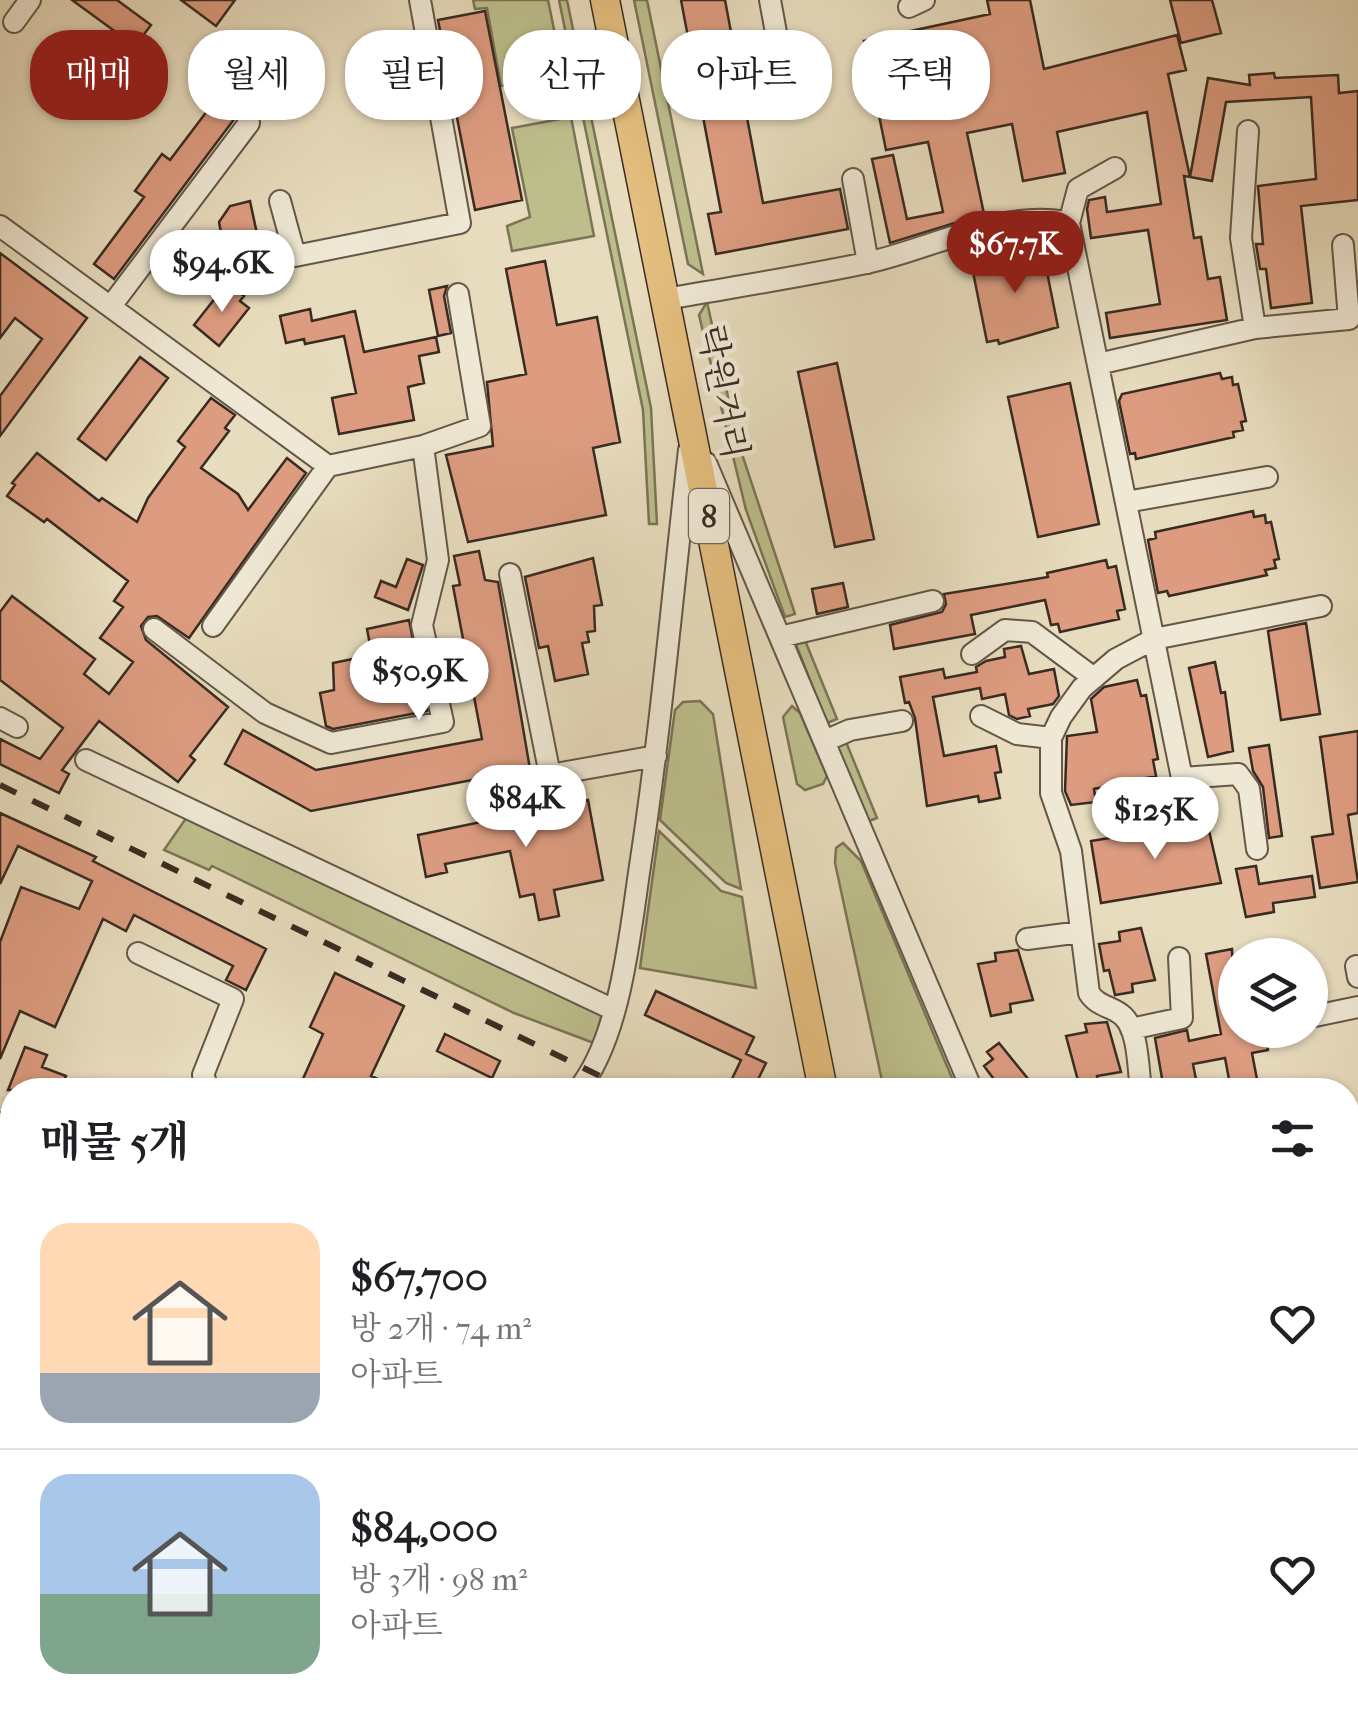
<!DOCTYPE html>
<html lang="ko">
<meta charset="utf-8">
<style>
body{margin:0;font-family:"IM FELL French Canon","Noto Serif KR",serif;background:#f2f2f2;color:#202124;height:100vh;display:flex;flex-direction:column;font-size:38px;white-space:nowrap}
*{box-sizing:border-box;margin:0}
p{font-size:32px;color:#757577}
.icon{flex:none;width:55px;height:55px;fill:none;stroke:currentColor;stroke-width:2;stroke-linecap:round;stroke-linejoin:round}
.map{position:relative;flex:1;overflow:hidden}
.drawer{position:absolute;left:0px;top:1078px;width:1360px;height:642px;display:flex;flex-direction:column;background:#fff;border-radius:40px 40px 0 0;box-shadow:0 2px 8px #0004}
.drawer>*{flex:none}
.top-card{position:absolute;left:30px;top:30px;width:1300px;height:90px;display:flex;gap:20px}
.controls{position:absolute;left:1218px;top:938px;display:grid;gap:20px}
.controls a{display:grid;place-items:center;width:110px;height:110px;border-radius:50%;background:#fff;box-shadow:0 2px 8px #0004;font-size:50px}
.price{position:absolute;translate:-50% -85px;padding:0 22px;border-radius:35px;background:#fff;color:#222;font-size:32px;line-height:65px;filter:drop-shadow(0 2px 5px #0008)}
.price::after{content:'';position:absolute;left:50%;top:60px;width:30px;height:22px;margin-left:-15px;background:inherit;clip-path:polygon(0 0,100% 0,50% 100%)}
.price.active{background:#8f2418;color:#fff}
ul{padding:0;list-style:none}
li{display:flex;align-items:center;gap:30px;height:250px;padding:0 40px}
li+li{border-top:2px solid #e0e0e0}
li span{display:grid;place-items:center;flex:none;width:280px;height:200px;border-radius:30px;color:#555}
li>.icon{margin-inline-start:auto}
span .icon{width:120px;height:120px;fill:#fffc;stroke-width:1}
li b{font-size:42px}
h2{display:flex;justify-content:space-between;align-items:center;height:120px;padding:0 40px;font-size:42px}
.chip{padding:0 35px;border-radius:40px;background:#fff;box-shadow:0 2px 8px #0004;font-size:35px;line-height:90px}
.chip.active{background:#8f2418;color:#fff}
.map>svg:first-child{display:block}
.green{fill:#bdbe8c;stroke:#7b7457;stroke-width:2.5}
.building{fill:#dd9c80;stroke:#392b22;stroke-width:2.5}
.lines{fill:none;stroke-linecap:round;stroke-linejoin:round}
.minor-casing{stroke:#645749;stroke-width:24}
.major-casing{stroke:#392b22;stroke-width:31}
.minor{stroke:#efe8d4;stroke-width:20}
.major{stroke:#e4be7e;stroke-width:28}
.tram{stroke:#392b22;stroke-width:2.5}
.rail{stroke:#392b22;stroke-width:6;stroke-dasharray:18 18;stroke-linecap:butt}
.labels{text-anchor:middle;dominant-baseline:central;stroke-width:9;stroke-linejoin:round;paint-order:stroke}
.shield{fill:#efe8d4;stroke:#706457;stroke-width:2.5}
.shield-label{font-size:32px;font-weight:bold;fill:#392b22}
.street-label{font-size:35px;fill:#392b22;stroke:#efe8d4}
</style>
<div class="map">
<svg width="1358" height="1719" viewBox="0 0 1358 1719">
<rect width="100%" height="100%" fill="#e7dcbd"/>
<filter id="stains"><feTurbulence type="fractalNoise" baseFrequency=".002" numOctaves="4"/><feColorMatrix values="0 0 0 0 .2 0 0 0 0 .09 0 0 0 0 .02 0 0 0 .5 -.17"/></filter>
<radialGradient id="worn" r=".72"><stop offset=".6" stop-color="#630" stop-opacity="0"/><stop offset="1" stop-color="#630" stop-opacity=".3"/></radialGradient>
<path class="green" d="M 473,0 L 548,0 L 563,74 L 501,86 L 487,8 L 475,9 Z
M 559,0 L 567,0 L 651,408 L 657,524 L 649,524 L 643,410 Z
M 634,0 L 647,0 L 703,274 L 688,264 Z
M 571,117 L 594,236 L 512,251 L 507,226 L 530,217 L 512,128 Z
M 707,302 L 738,442 L 795,614 L 785,617 L 746,510 L 699,315 Z
M 802,633 L 837,719 L 827,723 L 793,637 Z
M 700,701 L 713,714 L 741,889 L 726,883 L 660,820 L 675,710 L 683,702 Z
M 792,706 L 800,713 L 827,776 L 823,784 L 805,790 L 797,784 L 783,717 Z
M 844,737 L 877,818 L 867,822 L 834,741 Z
M 189,814 L 602,1014 L 594,1043 L 514,1013 L 212,866 L 209,870 L 164,850 Z
M 659,831 L 721,891 L 742,897 L 756,988 L 640,968 Z
M 843,843 L 861,861 L 957,1090 L 884,1090 L 835,863 L 836,848 Z
M 0,1166 L 12,1169 L 12,1218 L 0,1216 Z
M 718,1708 L 831,1708 L 828,1719 L 769,1719 Z"/>
<path class="building" d="M 72,0 L 117,0 L 151,25 L 135,46 Z
M 181,0 L 235,0 L 216,26 Z
M 681,0 L 725,0 L 763,203 L 840,189 L 848,229 L 716,254 L 708,214 L 721,212 Z
M 987,0 L 1030,0 L 1044,69 L 1177,35 L 1186,70 L 1168,74 L 1190,177 L 1184,176 L 1194,238 L 1201,237 L 1208,279 L 1220,277 L 1227,320 L 1110,338 L 1106,313 L 1160,304 L 1148,230 L 1091,238 L 1087,209 L 1089,200 L 1105,197 L 1107,212 L 1161,204 L 1147,112 L 1057,132 L 1065,173 L 1023,181 L 1012,124 L 967,133 L 984,214 L 890,243 L 872,159 L 893,155 L 907,219 L 943,212 L 928,142 L 886,150 L 864,41 L 990,14 Z
M 1170,0 L 1212,0 L 1221,33 L 1181,43 Z
M 485,11 L 522,200 L 475,210 L 438,20 Z
M 1274,73 L 1275,78 L 1338,75 L 1339,93 L 1358,91 L 1358,200 L 1301,206 L 1312,303 L 1271,308 L 1266,269 L 1260,269 L 1256,244 L 1263,244 L 1258,186 L 1316,179 L 1311,97 L 1226,102 L 1212,181 L 1190,177 L 1208,78 L 1250,85 L 1249,75 Z
M 217,98 L 238,114 L 114,279 L 94,264 L 144,197 L 135,191 L 162,154 L 170,160 Z
M 250,201 L 263,262 L 242,266 L 226,260 L 219,222 L 230,206 Z
M 1030,250 L 1031,254 L 1043,252 L 1058,327 L 999,344 L 998,340 L 987,342 L 972,267 L 983,264 L 982,260 Z
M 0,253 L 87,318 L 0,436 L 0,396 L 42,339 L 15,318 L 0,338 Z
M 545,261 L 557,325 L 597,317 L 620,442 L 593,448 L 606,515 L 468,542 L 446,455 L 493,446 L 487,382 L 526,374 L 506,269 Z
M 227,283 L 244,296 L 240,301 L 249,308 L 219,346 L 194,325 Z
M 447,286 L 444,296 L 451,333 L 438,336 L 429,290 Z
M 310,309 L 312,321 L 355,311 L 364,352 L 436,337 L 439,352 L 419,356 L 424,383 L 408,387 L 414,420 L 339,434 L 332,398 L 356,393 L 344,336 L 305,344 L 304,339 L 286,343 L 280,316 Z
M 140,357 L 168,378 L 106,460 L 78,439 Z
M 837,363 L 874,539 L 835,547 L 798,372 Z
M 1220,373 L 1222,379 L 1232,377 L 1233,385 L 1238,384 L 1246,421 L 1241,422 L 1243,430 L 1233,432 L 1234,437 L 1136,459 L 1135,453 L 1130,454 L 1119,401 L 1122,394 Z
M 1070,383 L 1099,524 L 1038,537 L 1008,397 Z
M 211,398 L 235,415 L 225,428 L 229,431 L 201,468 L 238,494 L 248,510 L 287,458 L 306,473 L 189,638 L 157,616 L 148,617 L 141,626 L 146,640 L 228,707 L 190,756 L 195,760 L 178,782 L 99,721 L 62,770 L 69,774 L 59,793 L 0,764 L 0,739 L 40,759 L 63,728 L 0,680 L 0,612 L 12,596 L 95,659 L 84,674 L 109,694 L 133,662 L 100,638 L 123,607 L 114,601 L 128,581 L 47,519 L 44,522 L 7,496 L 15,485 L 12,483 L 37,453 L 99,501 L 102,498 L 137,522 L 148,498 L 185,447 L 178,441 Z
M 1253,511 L 1254,517 L 1265,515 L 1266,523 L 1271,522 L 1279,559 L 1274,560 L 1276,568 L 1265,570 L 1267,575 L 1169,596 L 1167,591 L 1158,593 L 1148,540 L 1156,538 L 1155,532 Z
M 479,551 L 485,580 L 498,582 L 530,769 L 311,811 L 225,764 L 243,730 L 316,770 L 482,739 L 453,586 L 460,585 L 454,556 Z
M 593,558 L 602,605 L 594,606 L 595,631 L 587,632 L 589,642 L 582,643 L 588,674 L 555,681 L 548,646 L 539,648 L 525,577 Z
M 407,559 L 423,565 L 408,610 L 375,597 L 381,581 L 396,587 Z
M 1106,560 L 1108,568 L 1116,566 L 1125,609 L 1117,611 L 1119,619 L 1060,632 L 1058,624 L 1051,625 L 1045,600 L 971,615 L 975,634 L 894,649 L 890,625 L 942,612 L 946,604 L 944,594 L 1048,577 L 1047,573 Z
M 843,583 L 848,607 L 817,614 L 812,589 Z
M 409,620 L 427,711 L 333,729 L 326,726 L 320,693 L 334,690 L 333,663 L 372,655 L 367,629 Z
M 1306,623 L 1320,714 L 1281,720 L 1268,631 Z
M 1021,646 L 1029,674 L 1054,669 L 1059,696 L 1053,704 L 1028,709 L 1030,716 L 1017,719 L 1009,715 L 1005,694 L 982,699 L 980,688 L 933,697 L 944,756 L 996,746 L 1001,772 L 995,773 L 1000,798 L 979,802 L 978,796 L 927,806 L 915,718 L 909,702 L 905,703 L 900,677 L 943,669 L 945,678 L 977,672 L 976,667 L 986,661 L 1005,657 L 1004,649 Z
M 1215,662 L 1221,693 L 1225,692 L 1233,751 L 1208,757 L 1189,668 Z
M 1137,680 L 1141,696 L 1146,695 L 1158,759 L 1153,760 L 1156,776 L 1094,789 L 1096,802 L 1071,805 L 1065,791 L 1067,736 L 1097,732 L 1091,699 L 1104,687 Z
M 1358,731 L 1358,813 L 1348,815 L 1358,882 L 1320,888 L 1312,837 L 1333,834 L 1320,737 Z
M 1269,745 L 1282,836 L 1269,838 L 1263,787 L 1253,771 L 1249,748 Z
M 588,800 L 603,880 L 554,890 L 559,916 L 539,920 L 534,894 L 520,897 L 510,851 L 445,864 L 447,872 L 426,877 L 418,835 Z
M 0,813 L 96,857 L 93,861 L 266,949 L 246,990 L 226,980 L 233,966 L 134,915 L 126,931 L 103,919 L 55,1027 L 20,1011 L 0,1059 L 0,942 L 21,887 L 79,909 L 92,881 L 18,846 L 0,884 Z
M 1207,822 L 1221,883 L 1101,903 L 1091,841 Z
M 1256,866 L 1259,884 L 1312,876 L 1315,897 L 1273,903 L 1274,912 L 1246,917 L 1236,869 Z
M 1141,928 L 1155,980 L 1132,984 L 1133,992 L 1115,995 L 1109,970 L 1104,971 L 1099,944 L 1120,941 L 1119,932 Z
M 1232,949 L 1235,1030 L 1264,1030 L 1268,1050 L 1252,1053 L 1259,1090 L 1231,1090 L 1225,1058 L 1193,1064 L 1198,1090 L 1164,1090 L 1155,1038 L 1187,1030 L 1189,1041 L 1221,1034 L 1206,954 Z
M 1018,950 L 1033,1000 L 1010,1004 L 1011,1012 L 991,1016 L 978,964 L 996,961 L 995,953 Z
M 335,973 L 404,1006 L 371,1076 L 402,1090 L 298,1090 L 323,1034 L 310,1027 Z
M 656,991 L 754,1037 L 746,1054 L 766,1063 L 753,1090 L 729,1085 L 741,1060 L 645,1015 Z
M 1107,1022 L 1121,1072 L 1097,1076 L 1099,1084 L 1080,1088 L 1066,1036 L 1087,1032 L 1085,1024 Z
M 445,1034 L 500,1061 L 492,1078 L 437,1051 Z
M 999,1043 L 1037,1090 L 1002,1090 L 984,1066 L 993,1059 L 987,1052 Z
M 25,1047 L 47,1055 L 42,1067 L 66,1076 L 60,1090 L 8,1090 Z"/>
<g class="lines">
<g class="minor-casing">
<path id="minor" d="M 770,0 L 777,38
M 909,7 L 924,0
M 14,22 L 30,0
M 853,179 L 868,263
M 280,201 L 295,256 L 460,223 L 420,0
M 1069,223 L 1078,189 L 1115,168
M 0,226 L 328,466 L 423,446 L 480,426 L 458,294
M 667,299 C 733,287 800,277 866,263 C 929,250 1004,208 1069,223 L 1182,778 L 1238,774 L 1249,789 L 1257,849
M 111,306 L 249,123
M 1255,328 L 1349,319 L 1343,245
M 1098,364 L 1255,328 L 1241,238 L 1248,131
M 706,463 L 972,1090
M 1126,502 L 1267,477
M 510,574 L 550,775 L 656,756
M 213,626 L 328,466
M 154,629 L 265,713 L 331,743 L 443,722 L 422,625 L 438,560 L 423,446
M 780,637 L 933,601
M 972,654 L 1005,630 L 1032,632 L 1094,678
M 981,716 L 1017,734 L 1051,738
M 0,718 L 17,727
M 825,741 L 850,730 L 902,721
M 86,760 L 612,1009
M 1027,939 L 1081,932
M 138,953 L 233,999 L 203,1075 L 209,1090
M 1356,966 L 1358,977
M 1310,1017 L 1358,1007
M 1131,1029 L 1182,1018 L 1179,958
M 578,1090 C 621,1037 630,932 640,866 C 661,728 673,589 689,450
M 1141,1090 C 1138,1070 1139,1031 1123,1016 C 1112,1006 1098,1007 1089,993 L 1071,851 L 1051,793 L 1051,738 L 1061,717 L 1082,688 L 1116,659 L 1154,639 L 1321,606
M 0,1123 L 12,1127
M 1348,1137 L 1358,1130
M 0,1231 L 12,1233
M 1348,1241 L 1358,1243
M 1348,1328 L 1358,1332
M 0,1368 L 12,1371
M 1348,1536 L 1358,1539
M 0,1583 L 12,1586
M 305,1708 L 353,1719
M 423,1719 L 430,1708
M 654,1719 L 657,1708"/>
</g>
<g class="major-casing">
<path id="major" d="M 605,0 L 823,1090
M 0,1453 L 12,1455
M 1053,1708 L 1060,1719
M 1185,1708 L 1240,1719"/>
</g>
<use href="#minor" class="minor"/>
<use href="#major" class="major"/>
<path class="tram" d="M 0,1428 L 12,1431
M 0,1478 L 12,1481
M 962,1708 L 982,1719
M 1061,1708 L 1075,1719"/>
<path class="rail" d="M 0,785 L 629,1090
M 0,1264 L 12,1267
M 1348,1293 L 1358,1296
M 1348,1582 L 1358,1584"/>
</g>
<g class="labels">
<rect class="shield" x="689" y="489" width="40" height="54" rx="8"/>
<g class="shield-label">
<text x="709" y="516">8</text>
</g>
<g class="street-label">
<text transform="translate(723 392) rotate(79)">락원거리</text>
</g>
</g>
<rect width="100%" height="100%" filter="url(#stains)"/>
<rect width="100%" height="100%" fill="url(#worn)"/>
</svg>
<div class="controls">
<a><svg class="icon" aria-label="layers" viewBox="0 0 24 24"><path d="M12 4l9 5-9 5-9-5zM3 14l9 5 9-5"/></svg></a>
</div>
<b class="price active" style="left:1015px;top:296px">$67.7K</b>
<b class="price" style="left:222px;top:315px">$94.6K</b>
<b class="price" style="left:419px;top:723px">$50.9K</b>
<b class="price" style="left:526px;top:850px">$84K</b>
<b class="price" style="left:1155px;top:862px">$125K</b>
<div class="top-card">
<a class="chip active">매매</a>
<a class="chip">월세</a>
<a class="chip">필터</a>
<a class="chip">신규</a>
<a class="chip">아파트</a>
<a class="chip">주택</a>
</div>
<section class="drawer">
<h2>매물 5개<svg class="icon" aria-label="filters" viewBox="0 0 24 24"><path d="M4 7h16M4 17h16"/><circle cx="9" cy="7" r="2"/><circle cx="15" cy="17" r="2"/></svg></h2>
<ul>
<li><span style="background:linear-gradient(#ffd9b3 75%,#9aa5b1 0)"><svg class="icon" aria-label="home" viewBox="0 0 24 24"><path d="M3 11l9-7 9 7M6 9v11h12V9"/></svg></span><div><b>$67,700</b><p>방 2개 · 74 m²</p><p>아파트</p></div><svg class="icon" aria-label="heart" viewBox="0 0 24 24"><path d="M12 20l-8-8c-3-5 5-10 8-4 3-6 11-1 8 4z"/></svg></li>
<li><span style="background:linear-gradient(#a9c7e8 60%,#7fa58c 0)"><svg class="icon" aria-label="home" viewBox="0 0 24 24"><path d="M3 11l9-7 9 7M6 9v11h12V9"/></svg></span><div><b>$84,000</b><p>방 3개 · 98 m²</p><p>아파트</p></div><svg class="icon" aria-label="heart" viewBox="0 0 24 24"><path d="M12 20l-8-8c-3-5 5-10 8-4 3-6 11-1 8 4z"/></svg></li>
</ul>
</section>
</div>
